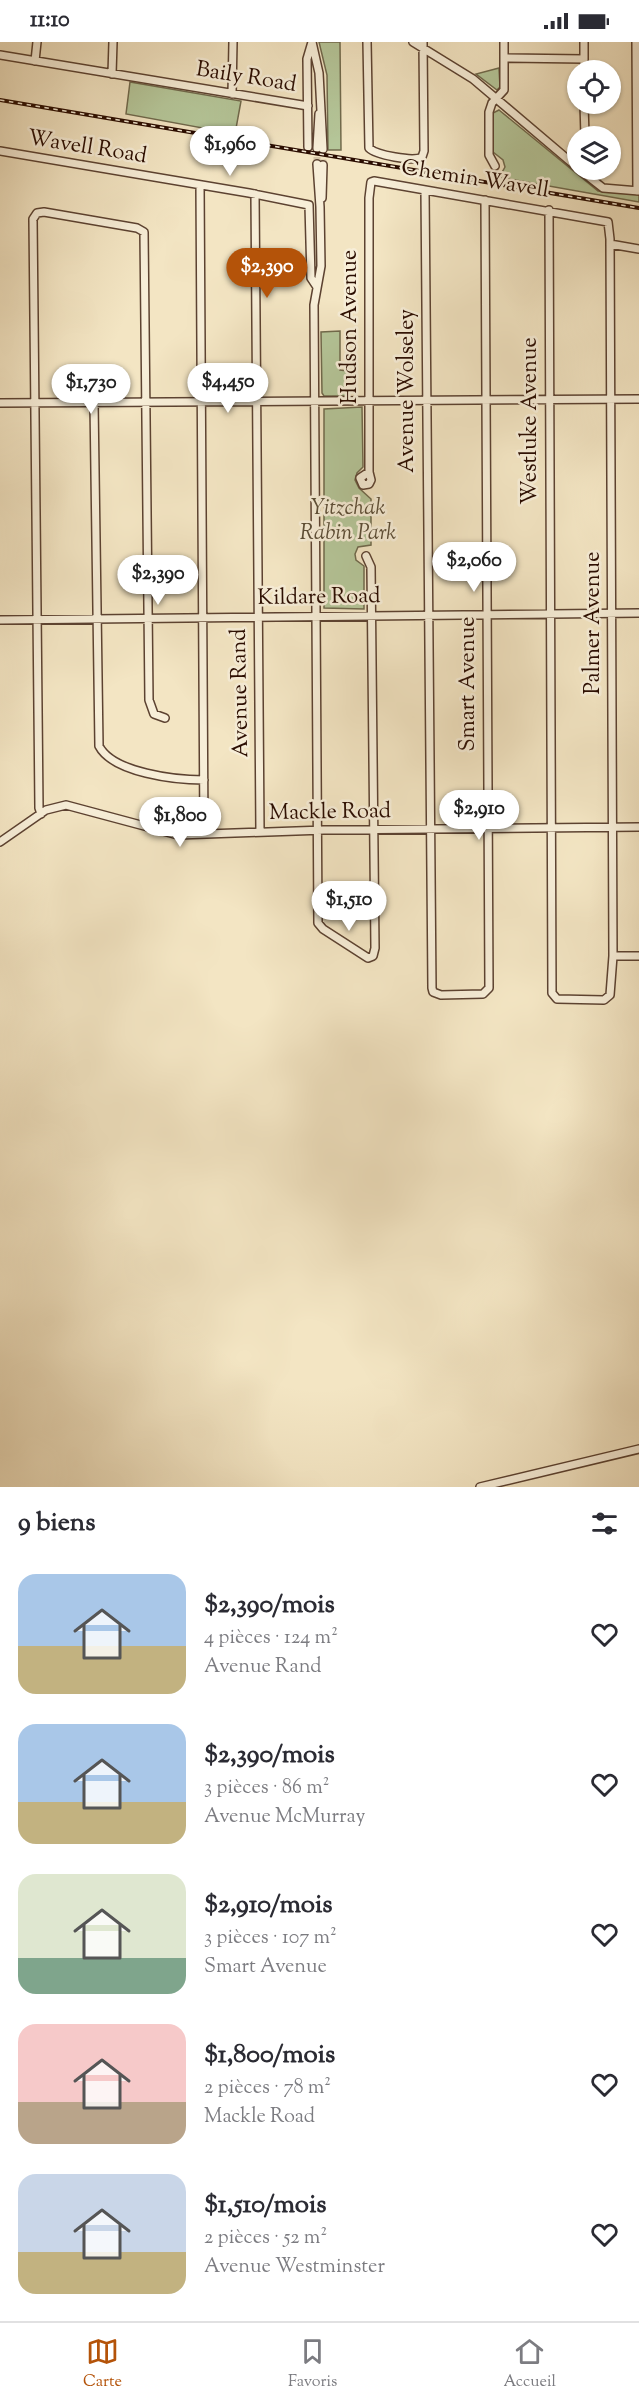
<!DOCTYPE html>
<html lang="fr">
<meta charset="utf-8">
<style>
body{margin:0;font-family:"Sorts Mill Goudy",serif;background:#f7f7f7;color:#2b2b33;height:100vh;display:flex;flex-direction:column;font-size:22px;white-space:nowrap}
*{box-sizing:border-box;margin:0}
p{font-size:20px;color:#7c7c81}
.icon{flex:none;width:33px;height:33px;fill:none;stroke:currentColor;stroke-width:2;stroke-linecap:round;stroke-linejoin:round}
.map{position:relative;height:1445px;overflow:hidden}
.drawer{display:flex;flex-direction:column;background:#fff;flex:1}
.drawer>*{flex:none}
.controls{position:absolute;left:567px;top:18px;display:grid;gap:12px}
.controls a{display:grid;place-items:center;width:54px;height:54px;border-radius:50%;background:#fff;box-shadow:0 2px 4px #0004;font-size:30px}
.price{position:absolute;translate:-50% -51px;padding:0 14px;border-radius:21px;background:#fff;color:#222;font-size:20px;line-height:39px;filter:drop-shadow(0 2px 3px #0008)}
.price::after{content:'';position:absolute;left:50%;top:36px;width:18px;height:14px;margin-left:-9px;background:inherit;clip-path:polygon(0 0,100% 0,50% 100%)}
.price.active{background:#b45309;color:#fff}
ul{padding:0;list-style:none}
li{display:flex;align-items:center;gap:18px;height:150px;padding:0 18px}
li span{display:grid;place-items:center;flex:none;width:168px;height:120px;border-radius:18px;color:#555}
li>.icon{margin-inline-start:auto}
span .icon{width:72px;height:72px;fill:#fffc;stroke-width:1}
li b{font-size:26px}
h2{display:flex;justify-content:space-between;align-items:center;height:72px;padding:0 18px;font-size:26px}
.status{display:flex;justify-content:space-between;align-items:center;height:42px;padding:0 30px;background:#fff;direction:ltr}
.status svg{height:16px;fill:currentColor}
.menu{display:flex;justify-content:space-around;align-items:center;height:84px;border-top:2px solid #e1e1e2;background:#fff;font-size:16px;color:#7c7c81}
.menu a{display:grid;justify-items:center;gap:3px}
.menu .active{color:#b45309}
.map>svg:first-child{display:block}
.green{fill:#b5c699;stroke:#70694c;stroke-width:1.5}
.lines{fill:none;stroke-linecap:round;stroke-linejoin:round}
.minor-tunnel{stroke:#d5c4a6;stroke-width:7;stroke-dasharray:7 3.5;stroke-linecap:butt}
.minor-casing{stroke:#5c4231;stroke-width:10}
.minor{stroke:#f7eed8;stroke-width:7}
.rail-casing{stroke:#2a0c00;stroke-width:4}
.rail{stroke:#f7eed8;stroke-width:1.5;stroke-dasharray:4.5;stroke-linecap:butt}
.labels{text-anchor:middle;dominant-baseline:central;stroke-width:5;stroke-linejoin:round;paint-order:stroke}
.street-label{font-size:22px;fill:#2a0c00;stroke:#f7eed8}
.park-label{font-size:22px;font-style:italic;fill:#5b4d36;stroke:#f7eed8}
</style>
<div class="status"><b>11:10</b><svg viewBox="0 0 49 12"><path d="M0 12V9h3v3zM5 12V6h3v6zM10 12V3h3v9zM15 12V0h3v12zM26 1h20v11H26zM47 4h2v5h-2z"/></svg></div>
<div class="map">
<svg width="639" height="1445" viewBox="0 0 639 1445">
<rect width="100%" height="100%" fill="#f3e5c3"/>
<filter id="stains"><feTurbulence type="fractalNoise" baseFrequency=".00333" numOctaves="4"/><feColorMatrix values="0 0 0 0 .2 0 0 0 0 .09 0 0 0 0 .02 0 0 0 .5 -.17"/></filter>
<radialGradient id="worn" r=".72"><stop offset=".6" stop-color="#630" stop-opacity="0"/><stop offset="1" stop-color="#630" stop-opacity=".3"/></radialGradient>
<path class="green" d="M 319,0 L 340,0 L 341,108 L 328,108 L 327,33 Z
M 499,26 L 500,45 L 497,48 L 476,32 Z
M 130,40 L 241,59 L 235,92 L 126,72 Z
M 499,68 L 598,149 L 639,151 L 639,160 L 493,134 L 501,132 L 505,125 L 503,118 L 493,110 L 493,71 Z
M 340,289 L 340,328 L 348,329 L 349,354 L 324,354 L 322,351 L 321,290 Z
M 362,365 L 363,425 L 357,431 L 355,438 L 359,446 L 371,457 L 371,503 L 358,505 L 355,512 L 356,518 L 364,524 L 364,567 L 324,566 L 324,367 Z"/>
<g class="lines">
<path class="minor-tunnel" d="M 323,107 L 323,123
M 317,122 L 317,106"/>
<g class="minor-casing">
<path id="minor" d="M 312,0 L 319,31 L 323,107
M 367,0 L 369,106 C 376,113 413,120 422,115 L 424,109 L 423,0
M 413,0 L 473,37 L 578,126
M 584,0 L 584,28
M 636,0 L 637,149
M 0,13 L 308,64
M 505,16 L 584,17
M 35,19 L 37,0
M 112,32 L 113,0
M 232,52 L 233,0
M 584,62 L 585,94
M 308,105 L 307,17 L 312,0
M 317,106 L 319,72
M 0,109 L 249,151 L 309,163 L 311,236 L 317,245
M 317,122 L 320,165 L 321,224 L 314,263 L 318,881 L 323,887 L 368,916 L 373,914 L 375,906 L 371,525 L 366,514
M 495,124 L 489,113 L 489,70 L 492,61 L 504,48 L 504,0
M 580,128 L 603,146 L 639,149
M 200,143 L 204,792
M 425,148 L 432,946 L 433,950 L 441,953 L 483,952 L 489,946 L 485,158
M 255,152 L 260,790
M 322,156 L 323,123
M 610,202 L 639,207
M 0,361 L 639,357
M 94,361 L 99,704 C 113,731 176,738 204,738
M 369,430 L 360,436 L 363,443 L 369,442 L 371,438 L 369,430 L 369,156 L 371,140 L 374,139 L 608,180 L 610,197 L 613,914 L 610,953 L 604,958 L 557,957 L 552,951 L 549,168
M 0,578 L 639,571
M 41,772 L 39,766 L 33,177 L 37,171 L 44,170 L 137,186 L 144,190 L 149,658 L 154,672 L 165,676
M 0,800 L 46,768 L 66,763 L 178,793 L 324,788 L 639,785
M 613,914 L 639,914
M 480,1445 L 639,1407"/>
</g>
<use href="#minor" class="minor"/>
<g class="rail-casing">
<path id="rail" d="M 0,58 L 639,166"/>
</g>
<use href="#rail" class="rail"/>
</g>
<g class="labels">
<g class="street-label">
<text transform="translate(246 36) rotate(9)">Baily Road</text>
<text transform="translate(87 106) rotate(9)">Wavell Road</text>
<text transform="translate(475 138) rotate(9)">Chemin Wavell</text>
<text transform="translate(351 285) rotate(-90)">Hudson Avenue</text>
<text transform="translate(408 349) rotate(-90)">Avenue Wolseley</text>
<text transform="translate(531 379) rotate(-90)">Westluke Avenue</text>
<text transform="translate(319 556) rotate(-1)">Kildare Road</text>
<text transform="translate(594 581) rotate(-90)">Palmer Avenue</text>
<text transform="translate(469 642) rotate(-90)">Smart Avenue</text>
<text transform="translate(241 651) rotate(-91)">Avenue Rand</text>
<text transform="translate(330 771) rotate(-1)">Mackle Road</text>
</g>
<g class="park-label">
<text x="348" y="467">Yitzchak<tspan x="348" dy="25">Rabin Park</tspan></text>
</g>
</g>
<rect width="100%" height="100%" filter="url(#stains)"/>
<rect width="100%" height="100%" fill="url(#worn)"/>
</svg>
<div class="controls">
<a><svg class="icon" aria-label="locate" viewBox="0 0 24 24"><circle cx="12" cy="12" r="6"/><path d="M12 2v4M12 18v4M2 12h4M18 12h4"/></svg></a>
<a><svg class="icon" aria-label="layers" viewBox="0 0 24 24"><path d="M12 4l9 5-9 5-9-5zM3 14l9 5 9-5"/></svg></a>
</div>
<b class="price" style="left:230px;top:135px">$1,960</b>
<b class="price active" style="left:267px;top:257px">$2,390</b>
<b class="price" style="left:228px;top:372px">$4,450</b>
<b class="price" style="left:91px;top:373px">$1,730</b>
<b class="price" style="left:474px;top:551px">$2,060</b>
<b class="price" style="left:158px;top:564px">$2,390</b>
<b class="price" style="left:479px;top:799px">$2,910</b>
<b class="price" style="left:180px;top:806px">$1,800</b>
<b class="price" style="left:349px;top:890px">$1,510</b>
</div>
<section class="drawer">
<h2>9 biens<svg class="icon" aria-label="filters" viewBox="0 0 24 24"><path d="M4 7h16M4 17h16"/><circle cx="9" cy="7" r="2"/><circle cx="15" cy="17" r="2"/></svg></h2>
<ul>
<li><span style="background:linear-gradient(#a9c7e8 60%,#c2b280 0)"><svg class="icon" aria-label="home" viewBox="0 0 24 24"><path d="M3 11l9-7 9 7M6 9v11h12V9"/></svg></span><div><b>$2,390/mois</b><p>4 pièces · 124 m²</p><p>Avenue Rand</p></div><svg class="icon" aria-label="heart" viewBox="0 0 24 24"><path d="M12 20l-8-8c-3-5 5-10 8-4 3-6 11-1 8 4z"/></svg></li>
<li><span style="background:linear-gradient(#a9c7e8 65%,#c2b280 0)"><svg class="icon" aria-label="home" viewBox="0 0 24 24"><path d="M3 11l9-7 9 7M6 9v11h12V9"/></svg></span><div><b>$2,390/mois</b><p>3 pièces · 86 m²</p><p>Avenue McMurray</p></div><svg class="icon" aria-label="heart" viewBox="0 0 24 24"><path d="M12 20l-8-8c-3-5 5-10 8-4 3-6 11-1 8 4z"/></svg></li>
<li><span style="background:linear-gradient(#dfe7d0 70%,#7fa58c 0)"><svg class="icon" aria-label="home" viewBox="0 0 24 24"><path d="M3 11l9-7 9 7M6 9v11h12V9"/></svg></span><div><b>$2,910/mois</b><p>3 pièces · 107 m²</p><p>Smart Avenue</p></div><svg class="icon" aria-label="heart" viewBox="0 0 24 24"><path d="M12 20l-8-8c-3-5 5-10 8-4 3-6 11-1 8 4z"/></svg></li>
<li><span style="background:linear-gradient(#f6c9c9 65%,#b9a48a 0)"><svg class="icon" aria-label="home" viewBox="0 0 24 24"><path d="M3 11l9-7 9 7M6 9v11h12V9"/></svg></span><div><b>$1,800/mois</b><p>2 pièces · 78 m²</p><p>Mackle Road</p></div><svg class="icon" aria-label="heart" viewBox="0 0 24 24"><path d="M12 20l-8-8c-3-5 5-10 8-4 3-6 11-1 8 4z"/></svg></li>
<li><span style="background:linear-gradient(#c9d6e8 65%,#c2b280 0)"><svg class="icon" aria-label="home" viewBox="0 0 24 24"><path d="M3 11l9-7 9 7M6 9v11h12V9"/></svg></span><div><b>$1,510/mois</b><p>2 pièces · 52 m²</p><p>Avenue Westminster</p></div><svg class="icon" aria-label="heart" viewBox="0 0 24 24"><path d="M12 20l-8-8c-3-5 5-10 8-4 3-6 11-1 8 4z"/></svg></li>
</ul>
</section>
<nav class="menu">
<a class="active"><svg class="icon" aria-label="map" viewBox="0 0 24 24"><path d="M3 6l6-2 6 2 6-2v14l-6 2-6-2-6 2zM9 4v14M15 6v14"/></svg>Carte</a>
<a><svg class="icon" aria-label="saved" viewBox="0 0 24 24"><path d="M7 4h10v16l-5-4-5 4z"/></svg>Favoris</a>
<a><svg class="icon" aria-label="home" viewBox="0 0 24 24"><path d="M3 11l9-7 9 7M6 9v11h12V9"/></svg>Accueil</a>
</nav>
